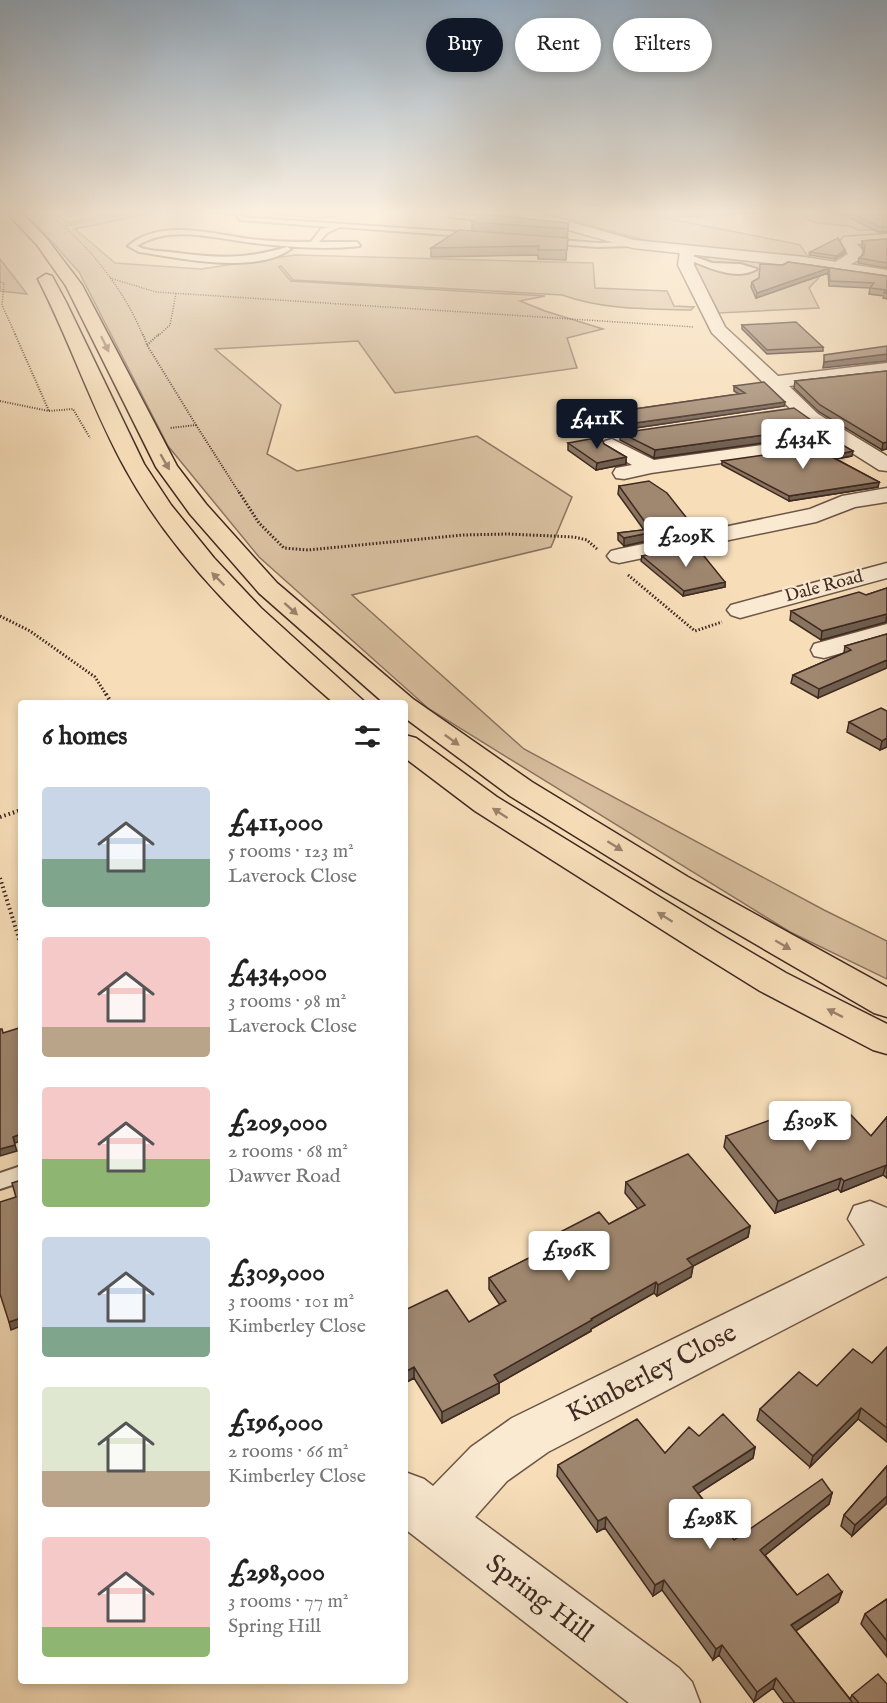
<!DOCTYPE html>
<meta charset="utf-8">
<style>
body{margin:0;font-family:"IM FELL English",serif;background:#f6f6f6;color:#222;height:100vh;display:flex;flex-direction:column;font-size:22px;white-space:nowrap}
*{box-sizing:border-box;margin:0}
p{font-size:20px;color:#767676}
.icon{flex:none;width:33px;height:33px;fill:none;stroke:currentColor;stroke-width:2;stroke-linecap:round;stroke-linejoin:round}
.map{position:relative;flex:1;overflow:hidden}
.drawer{position:absolute;left:18px;top:700px;width:390px;height:984px;display:flex;flex-direction:column;background:#fff;border-radius:6px;box-shadow:0 3px 9px #0003}
.drawer>*{flex:none}
.top-card{position:absolute;left:426px;top:18px;width:370px;height:54px;display:flex;gap:12px}
.price{position:absolute;translate:-50% -51px;padding:0 14px;border-radius:6px;background:#fff;color:#222;font-size:20px;line-height:39px;filter:drop-shadow(0 2px 3px #0008)}
.price::after{content:'';position:absolute;left:50%;top:36px;width:18px;height:14px;margin-left:-9px;background:inherit;clip-path:polygon(0 0,100% 0,50% 100%)}
.price.selected{background:#111827;color:#fff}
ul{padding:0;list-style:none}
li{display:flex;align-items:center;gap:18px;height:150px;padding:0 24px}
li span{display:grid;place-items:center;flex:none;width:168px;height:120px;border-radius:6px;color:#555}
li>.icon{margin-inline-start:auto}
span .icon{width:72px;height:72px;fill:#fffc;stroke-width:1}
li b{font-size:26px}
h2{display:flex;justify-content:space-between;align-items:center;height:72px;padding:0 24px;font-size:26px}
.tag{padding:0 21px;border-radius:27px;background:#fff;box-shadow:0 3px 9px #0003;font-size:21px;line-height:54px}
.tag.selected{background:#111827;color:#fff}
.map>svg:first-child{display:block}
.green{fill:#d8bf9f;stroke:#8c7460;stroke-width:1.5}
.lines{fill:none;stroke-linecap:round;stroke-linejoin:round}
.service-casing{stroke:#6d5647;stroke-width:4}
.minor-casing{stroke:#6d5647;stroke-width:3}
.tertiary-casing{stroke:#6d5647;stroke-width:3}
.trunk-casing{stroke:#3f2921;stroke-width:3}
.path-far3{stroke:#3f2921;stroke-width:1.5;stroke-dasharray:1 1.5;stroke-linecap:butt}
.path-far2{stroke:#3f2921;stroke-width:2;stroke-dasharray:1 1.5;stroke-linecap:butt}
.path-far1{stroke:#3f2921;stroke-width:3;stroke-dasharray:1.5 2;stroke-linecap:butt}
.path{stroke:#3f2921;stroke-width:4;stroke-dasharray:1.5 3;stroke-linecap:butt}
.service{fill:#faead2;fill-rule:evenodd}
.minor{fill:#faead2;fill-rule:evenodd}
.tertiary{fill:#faead2;fill-rule:evenodd}
.trunk{fill:#f7deb9;fill-rule:evenodd}
.wall{fill:#897460;stroke:#3f2921;stroke-width:1.5}
.shaded-wall{fill:#6f5e4e;stroke:#3f2921;stroke-width:1.5}
.building{fill:#9f8770;stroke:#3f2921;stroke-width:1.5}
.oneway{fill:#9b846d}
.labels{text-anchor:middle;dominant-baseline:central;stroke-width:4.5;stroke-linejoin:round;paint-order:stroke}
.far-street-label{font-size:18px;fill:#3f2921;stroke:#faead2}
.near-street-label{font-size:27px;fill:#3f2921;stroke:#faead2}
</style>
<div class="map">
<svg width="887" height="1703" viewBox="0 0 887 1703">
<rect width="100%" height="100%" fill="#f7deb9"/>
<filter id="stains"><feTurbulence type="fractalNoise" baseFrequency=".00333" numOctaves="4"/><feColorMatrix values="0 0 0 0 .2 0 0 0 0 .09 0 0 0 0 .02 0 0 0 .5 -.17"/></filter>
<radialGradient id="worn" r=".72"><stop offset=".6" stop-color="#630" stop-opacity="0"/><stop offset="1" stop-color="#630" stop-opacity=".3"/></radialGradient>
<path class="green" d="M 20,211 L 51,211 L 68,223 L 120,211 L 162,211 L 75,229 L 115,263 L 201,269 L 295,255 L 593,263 L 595,288 L 667,291 L 674,306 L 694,307 L 691,310 C 647,309 604,310 562,295 L 293,280 L 281,266 L 279,267 L 291,281 L 545,296 L 520,301 L 545,311 L 603,329 L 567,338 L 577,368 L 395,393 L 358,341 L 215,349 L 281,405 L 267,454 L 297,471 L 477,436 L 572,497 L 551,547 L 352,595 L 524,749 L 824,910 L 887,941 L 887,979 L 790,932 L 429,709 L 259,557 L 168,446 L 79,272 L 36,224 Z
M 195,211 L 347,211 L 334,217 L 314,218 L 257,213 L 233,215 Z
M 539,211 L 792,211 L 664,218 L 792,243 L 800,245 L 809,258 L 647,241 Z
M 798,211 C 829,211 859,216 887,230 L 857,230 L 853,227 L 812,222 Z
M 711,257 L 827,269 L 809,288 L 819,308 L 719,313 L 695,268 L 694,260 Z
M 0,259 L 27,294 L 0,291 Z"/>
<g class="lines">
<g class="service-casing">
<path id="service" d="M 452,214 L 499,218 L 502,220 L 499,222 L 450,217 Z
M 238,217 L 475,233 L 479,235 L 475,237 L 340,227 L 327,233 L 319,242 L 357,242 L 360,246 C 326,250 287,247 254,243 C 216,239 171,224 137,246 C 146,251 159,251 170,252 C 214,258 244,260 287,247 L 291,249 C 255,275 180,258 139,252 L 128,246 C 160,218 213,234 250,239 C 270,241 291,242 311,242 L 321,229 L 329,227 L 240,220 Z
M 546,239 L 598,243 L 633,242 L 637,244 L 633,246 L 598,247 L 543,243 Z
M 687,254 L 712,263 L 740,264 L 757,269 C 735,282 706,266 684,258 Z
M 21,1166 L 21,1182 L 0,1189 L 0,1173 Z"/>
</g>
<g class="minor-casing">
<path id="minor" d="M 876,211 L 887,211 L 887,217 L 881,216 Z
M 887,234 L 887,242 L 857,244 L 862,250 L 861,259 L 837,271 L 829,266 L 848,254 L 840,242 L 844,237 Z
M 687,247 L 694,251 L 694,265 L 725,327 L 778,376 L 887,363 L 887,375 L 789,386 L 818,414 L 887,456 L 887,471 L 879,470 L 841,446 L 651,473 L 624,479 L 616,478 L 613,473 L 616,468 L 632,465 L 605,449 L 602,445 L 605,441 L 612,439 L 654,460 L 826,436 L 804,422 L 712,333 L 678,265 L 680,251 Z
M 887,488 L 887,502 L 855,507 L 816,522 L 619,563 L 611,561 L 607,556 L 611,551 L 619,549 L 810,509 L 842,496 Z
M 887,563 L 887,578 L 740,618 L 731,615 L 727,610 L 731,605 Z
M 887,624 L 887,640 L 824,658 L 814,656 L 811,650 L 814,644 Z
M 870,1201 L 887,1208 L 887,1276 L 548,1452 L 507,1481 L 475,1517 L 679,1668 L 692,1682 L 700,1703 L 629,1703 L 405,1529 L 405,1472 L 424,1479 L 433,1486 L 471,1447 L 512,1418 L 865,1245 L 848,1219 L 854,1206 Z"/>
</g>
<g class="tertiary-casing">
<path id="tertiary" d="M 509,211 L 532,211 L 634,240 L 805,257 L 887,270 L 887,280 L 805,267 L 633,248 L 511,214 Z"/>
</g>
<g class="trunk-casing">
<path id="trunk" d="M 5,211 L 20,211 L 47,239 L 82,285 L 177,466 L 206,504 L 277,583 L 413,699 L 532,782 L 688,877 L 887,987 L 887,1017 L 874,1013 L 664,891 L 510,796 L 405,718 L 405,704 L 385,704 L 259,593 L 190,514 L 156,467 L 66,286 L 37,245 Z
M 46,274 L 52,276 L 66,302 L 144,464 L 171,505 L 214,558 L 261,608 L 367,704 L 335,704 C 257,637 176,561 126,470 C 92,409 70,341 38,279 Z
M 405,735 L 416,738 L 497,797 L 720,934 L 786,973 L 887,1024 L 887,1054 L 873,1050 L 760,991 L 694,950 L 475,811 L 405,758 Z"/>
</g>
<path class="path-far3" d="M 44,211 C 84,238 125,290 143,336
M 66,226 L 140,211
M 110,278 L 156,292 L 694,327
M 0,282 L 4,283 L 2,305 L 16,336
M 158,336 L 170,325 L 176,293"/>
<path class="path-far2" d="M 15,334 L 49,411
M 143,334 L 147,345 L 196,425 L 170,428
M 147,345 L 159,334
M 0,401 L 49,411 L 73,409 L 90,438
M 196,425 L 240,494"/>
<path class="path-far1" d="M 239,492 L 259,523 L 284,548 L 308,550 L 463,535 L 508,534 L 574,537 L 587,540 L 597,549
M 628,575 L 695,631 L 722,622
M 0,616 L 30,631 L 95,677 L 107,696"/>
<path class="path" d="M 106,694 L 112,704
M 0,817 L 21,810
M 0,878 L 21,945"/>
<use href="#service" class="service"/>
<use href="#minor" class="minor"/>
<use href="#tertiary" class="tertiary"/>
<use href="#trunk" class="trunk"/>
</g>
<path class="wall" d="M 837,211 L 879,211 L 880,213 L 887,214 L 887,232 L 878,232 Z
M 472,222 L 568,223 L 566,260 L 538,259 L 538,255 L 431,257 L 431,248 L 472,231 Z
M 887,239 L 887,268 L 858,263 L 859,258 L 864,254 L 864,250 L 862,246 L 862,241 Z
M 845,250 L 845,253 L 835,259 L 809,255 L 810,252 Z
M 788,262 L 887,276 L 887,299 L 883,298 L 884,296 L 869,294 L 870,288 L 829,286 L 828,273 L 756,298 L 751,287 L 752,282 Z
M 742,325 L 823,347 L 823,351 L 767,354 L 742,329 Z
M 887,371 L 887,449 L 882,450 L 819,412 L 794,388 L 795,381 Z
M 734,386 L 784,406 L 635,428 L 630,430 L 613,417 L 614,412 L 739,394 L 734,391 Z
M 821,427 L 820,435 L 654,458 L 620,440 L 621,433 Z
M 568,443 L 604,444 L 626,457 L 626,464 L 596,470 L 568,450 Z
M 852,456 L 836,459 L 879,482 L 878,487 L 789,501 L 722,465 L 722,461 Z
M 619,486 L 689,521 L 689,529 L 683,529 L 682,533 L 624,546 L 618,540 L 618,533 L 644,530 L 618,494 Z
M 642,556 L 725,582 L 725,587 L 683,596 L 641,561 Z
M 887,588 L 887,622 L 821,640 L 790,620 L 791,611 L 866,595 Z
M 887,634 L 818,698 L 791,683 L 793,675 L 844,653 L 845,646 Z
M 887,711 L 887,747 L 880,750 L 847,732 L 849,722 Z
M 887,1117 L 887,1178 L 883,1175 L 841,1192 L 838,1189 L 775,1213 L 724,1147 L 726,1136 L 811,1129 L 871,1136 Z
M 626,1182 L 750,1226 L 748,1237 L 693,1266 L 691,1277 L 657,1296 L 654,1293 L 591,1329 L 591,1331 L 499,1383 L 499,1393 L 442,1423 L 414,1378 L 405,1383 L 405,1310 L 469,1322 L 500,1305 L 489,1289 L 489,1278 L 535,1255 L 535,1245 L 609,1224 L 638,1209 L 625,1193 Z
M 887,1347 L 887,1442 L 858,1419 L 810,1467 L 757,1420 L 760,1409 L 872,1363 Z
M 699,1436 L 755,1447 L 753,1458 L 698,1493 L 734,1540 L 832,1493 L 829,1504 L 765,1555 L 797,1595 L 842,1592 L 838,1602 L 796,1631 L 850,1699 L 852,1695 L 887,1703 L 784,1703 L 773,1688 L 754,1702 L 719,1655 L 713,1660 L 662,1590 L 653,1596 L 605,1528 L 597,1532 L 557,1476 L 558,1465 L 665,1453 Z
M 887,1466 L 887,1503 L 852,1536 L 841,1526 L 844,1515 Z
M 887,1599 L 887,1657 L 861,1624 L 865,1614 Z"/>
<path class="shaded-wall" d="M 845,250 L 845,253 L 835,259 L 836,256 Z
M 829,268 L 828,273 L 756,298 L 757,293 Z
M 887,354 L 887,361 L 823,368 L 824,362 Z
M 785,402 L 784,406 L 635,428 L 630,430 L 630,426 L 635,423 Z
M 821,427 L 820,435 L 654,458 L 655,450 Z
M 887,442 L 887,449 L 882,450 L 883,443 Z
M 853,451 L 852,456 L 829,460 L 830,456 Z
M 626,457 L 626,464 L 596,470 L 597,463 Z
M 879,482 L 878,487 L 789,501 L 789,496 Z
M 683,526 L 682,533 L 624,546 L 624,538 Z
M 725,582 L 725,587 L 683,596 L 684,591 Z
M 887,614 L 886,622 L 821,640 L 822,631 Z
M 887,660 L 887,668 L 818,698 L 819,689 Z
M 887,738 L 887,747 L 880,750 L 882,741 Z
M 21,1134 L 21,1141 L 15,1143 L 13,1137 Z
M 15,1145 L 17,1151 L 0,1156 L 0,1149 Z
M 886,1164 L 883,1175 L 841,1192 L 844,1181 Z
M 841,1178 L 838,1189 L 775,1213 L 778,1201 Z
M 750,1226 L 748,1237 L 693,1266 L 691,1277 L 657,1296 L 658,1285 L 687,1259 Z
M 656,1282 L 654,1293 L 591,1329 L 591,1331 L 499,1383 L 499,1393 L 442,1423 L 442,1412 L 494,1375 L 591,1319 Z
M 21,1318 L 21,1326 L 11,1330 L 9,1322 Z
M 414,1367 L 414,1378 L 405,1383 L 405,1372 Z
M 861,1408 L 858,1419 L 810,1467 L 813,1456 Z
M 755,1447 L 753,1458 L 691,1498 L 693,1487 Z
M 832,1493 L 829,1504 L 758,1561 L 760,1550 Z
M 887,1496 L 887,1503 L 852,1536 L 855,1525 Z
M 606,1517 L 605,1528 L 597,1532 L 598,1521 Z
M 664,1580 L 662,1590 L 653,1596 L 655,1585 Z
M 842,1592 L 838,1602 L 788,1636 L 791,1625 Z
M 722,1645 L 719,1655 L 713,1660 L 716,1649 Z
M 776,1678 L 773,1688 L 754,1702 L 757,1692 Z"/>
<path class="building" d="M 847,211 L 879,211 L 880,213 L 887,214 L 887,227 L 879,227 Z
M 483,214 L 568,223 L 568,229 L 472,222 Z
M 459,230 L 568,238 L 567,250 L 538,250 L 539,246 L 431,248 Z
M 838,238 L 845,250 L 836,256 L 810,252 Z
M 887,239 L 887,263 L 859,258 L 864,254 L 865,245 L 862,241 Z
M 788,262 L 887,276 L 887,293 L 884,293 L 886,290 L 870,288 L 874,283 L 830,281 L 829,268 L 757,293 L 752,282 L 759,278 L 760,264 L 783,265 Z
M 796,322 L 823,347 L 767,350 L 742,325 Z
M 887,346 L 887,354 L 824,362 L 824,355 Z
M 887,371 L 887,442 L 883,443 L 820,405 L 795,381 Z
M 764,382 L 785,402 L 635,423 L 630,426 L 614,412 L 745,393 L 734,386 Z
M 794,408 L 821,427 L 655,450 L 621,433 Z
M 601,437 L 604,444 L 626,457 L 597,463 L 568,443 Z
M 841,444 L 853,451 L 830,456 L 879,482 L 789,496 L 722,461 Z
M 649,481 L 667,493 L 689,521 L 680,522 L 683,526 L 624,538 L 618,533 L 650,529 L 619,486 Z
M 695,545 L 725,582 L 684,591 L 642,556 Z
M 887,588 L 887,614 L 822,631 L 791,611 L 859,592 L 866,595 Z
M 887,634 L 887,660 L 819,689 L 793,675 L 851,650 L 845,646 Z
M 881,708 L 887,711 L 887,738 L 882,741 L 849,722 Z
M 19,1028 L 21,1033 L 21,1134 L 13,1137 L 15,1145 L 0,1149 L 0,1029 L 2,1029 L 3,1033 Z
M 795,1111 L 811,1129 L 850,1114 L 871,1136 L 887,1117 L 887,1165 L 844,1181 L 841,1178 L 778,1201 L 726,1136 Z
M 688,1154 L 750,1226 L 687,1259 L 693,1266 L 658,1285 L 656,1282 L 591,1319 L 592,1320 L 494,1375 L 499,1383 L 442,1412 L 414,1367 L 405,1372 L 405,1310 L 447,1290 L 469,1322 L 506,1301 L 489,1278 L 541,1252 L 535,1245 L 599,1212 L 609,1224 L 645,1205 L 626,1182 Z
M 21,1180 L 21,1318 L 9,1322 L 0,1294 L 0,1202 L 16,1197 L 12,1183 Z
M 887,1347 L 887,1428 L 861,1408 L 813,1456 L 760,1409 L 799,1372 L 817,1386 L 853,1349 L 872,1363 Z
M 723,1414 L 755,1447 L 693,1487 L 734,1540 L 822,1479 L 832,1493 L 760,1550 L 797,1595 L 828,1574 L 842,1592 L 791,1625 L 852,1702 L 850,1703 L 795,1703 L 776,1678 L 757,1692 L 722,1645 L 716,1649 L 664,1580 L 655,1585 L 606,1517 L 598,1521 L 558,1465 L 637,1419 L 665,1453 L 689,1427 L 699,1436 Z
M 887,1466 L 887,1496 L 855,1525 L 844,1515 Z
M 887,1599 L 887,1641 L 865,1614 Z
M 878,1674 L 887,1684 L 887,1703 L 859,1703 L 852,1695 Z"/>
<defs><path id="oneway-solid" d="M-6-.8H1V-3.2L6.5 0L1 3.2V.8H-6Z" transform="scale(1.5)"/></defs>
<g class="oneway">
<use href="#oneway-solid" transform="translate(105 344) rotate(64)"/>
<use href="#oneway-solid" transform="translate(165 462) rotate(60)"/>
<use href="#oneway-solid" transform="translate(218 579) rotate(-135)"/>
<use href="#oneway-solid" transform="translate(291 609) rotate(42)"/>
<use href="#oneway-solid" transform="translate(452 740) rotate(36)"/>
<use href="#oneway-solid" transform="translate(500 813) rotate(-147)"/>
<use href="#oneway-solid" transform="translate(615 846) rotate(32)"/>
<use href="#oneway-solid" transform="translate(665 917) rotate(-148)"/>
<use href="#oneway-solid" transform="translate(783 945) rotate(30)"/>
<use href="#oneway-solid" transform="translate(835 1013) rotate(-153)"/>
</g>
<linearGradient id="sky" x2="0" y2="1"><stop stop-color="#95acc0"/><stop offset="0.47" stop-color="#fbf0e0"/><stop offset="1" stop-color="#fbf0e0" stop-opacity="0"/></linearGradient>
<rect width="887" height="450" fill="url(#sky)"/>
<g class="labels">
<g class="far-street-label">
<text transform="translate(824 587) rotate(-15)">Dale Road</text>
</g>
<g class="near-street-label">
<text transform="translate(652 1374) rotate(-27)">Kimberley Close</text>
<text transform="translate(539 1599) rotate(37)">Spring Hill</text>
</g>
</g>
<rect width="100%" height="100%" filter="url(#stains)"/>
<rect width="100%" height="100%" fill="url(#worn)"/>
</svg>
<b class="price selected" style="left:597px;top:450px">£411K</b>
<b class="price" style="left:803px;top:470px">£434K</b>
<b class="price" style="left:686px;top:568px">£209K</b>
<b class="price" style="left:810px;top:1152px">£309K</b>
<b class="price" style="left:569px;top:1282px">£196K</b>
<b class="price" style="left:710px;top:1550px">£298K</b>
<div class="top-card">
<a class="tag selected">Buy</a>
<a class="tag">Rent</a>
<a class="tag">Filters</a>
</div>
<section class="drawer">
<h2>6 homes<svg class="icon" aria-label="filters" viewBox="0 0 24 24"><path d="M4 7h16M4 17h16"/><circle cx="9" cy="7" r="2"/><circle cx="15" cy="17" r="2"/></svg></h2>
<ul>
<li><span style="background:linear-gradient(#c9d6e8 60%,#7fa58c 0)"><svg class="icon" aria-label="home" viewBox="0 0 24 24"><path d="M3 11l9-7 9 7M6 9v11h12V9"/></svg></span><div><b>£411,000</b><p>5 rooms · 123 m²</p><p>Laverock Close</p></div></li>
<li><span style="background:linear-gradient(#f6c9c9 75%,#b9a48a 0)"><svg class="icon" aria-label="home" viewBox="0 0 24 24"><path d="M3 11l9-7 9 7M6 9v11h12V9"/></svg></span><div><b>£434,000</b><p>3 rooms · 98 m²</p><p>Laverock Close</p></div></li>
<li><span style="background:linear-gradient(#f6c9c9 60%,#8fb573 0)"><svg class="icon" aria-label="home" viewBox="0 0 24 24"><path d="M3 11l9-7 9 7M6 9v11h12V9"/></svg></span><div><b>£209,000</b><p>2 rooms · 68 m²</p><p>Dawver Road</p></div></li>
<li><span style="background:linear-gradient(#c9d6e8 75%,#7fa58c 0)"><svg class="icon" aria-label="home" viewBox="0 0 24 24"><path d="M3 11l9-7 9 7M6 9v11h12V9"/></svg></span><div><b>£309,000</b><p>3 rooms · 101 m²</p><p>Kimberley Close</p></div></li>
<li><span style="background:linear-gradient(#dfe7d0 70%,#b9a48a 0)"><svg class="icon" aria-label="home" viewBox="0 0 24 24"><path d="M3 11l9-7 9 7M6 9v11h12V9"/></svg></span><div><b>£196,000</b><p>2 rooms · 66 m²</p><p>Kimberley Close</p></div></li>
<li><span style="background:linear-gradient(#f6c9c9 75%,#8fb573 0)"><svg class="icon" aria-label="home" viewBox="0 0 24 24"><path d="M3 11l9-7 9 7M6 9v11h12V9"/></svg></span><div><b>£298,000</b><p>3 rooms · 77 m²</p><p>Spring Hill</p></div></li>
</ul>
</section>
</div>
